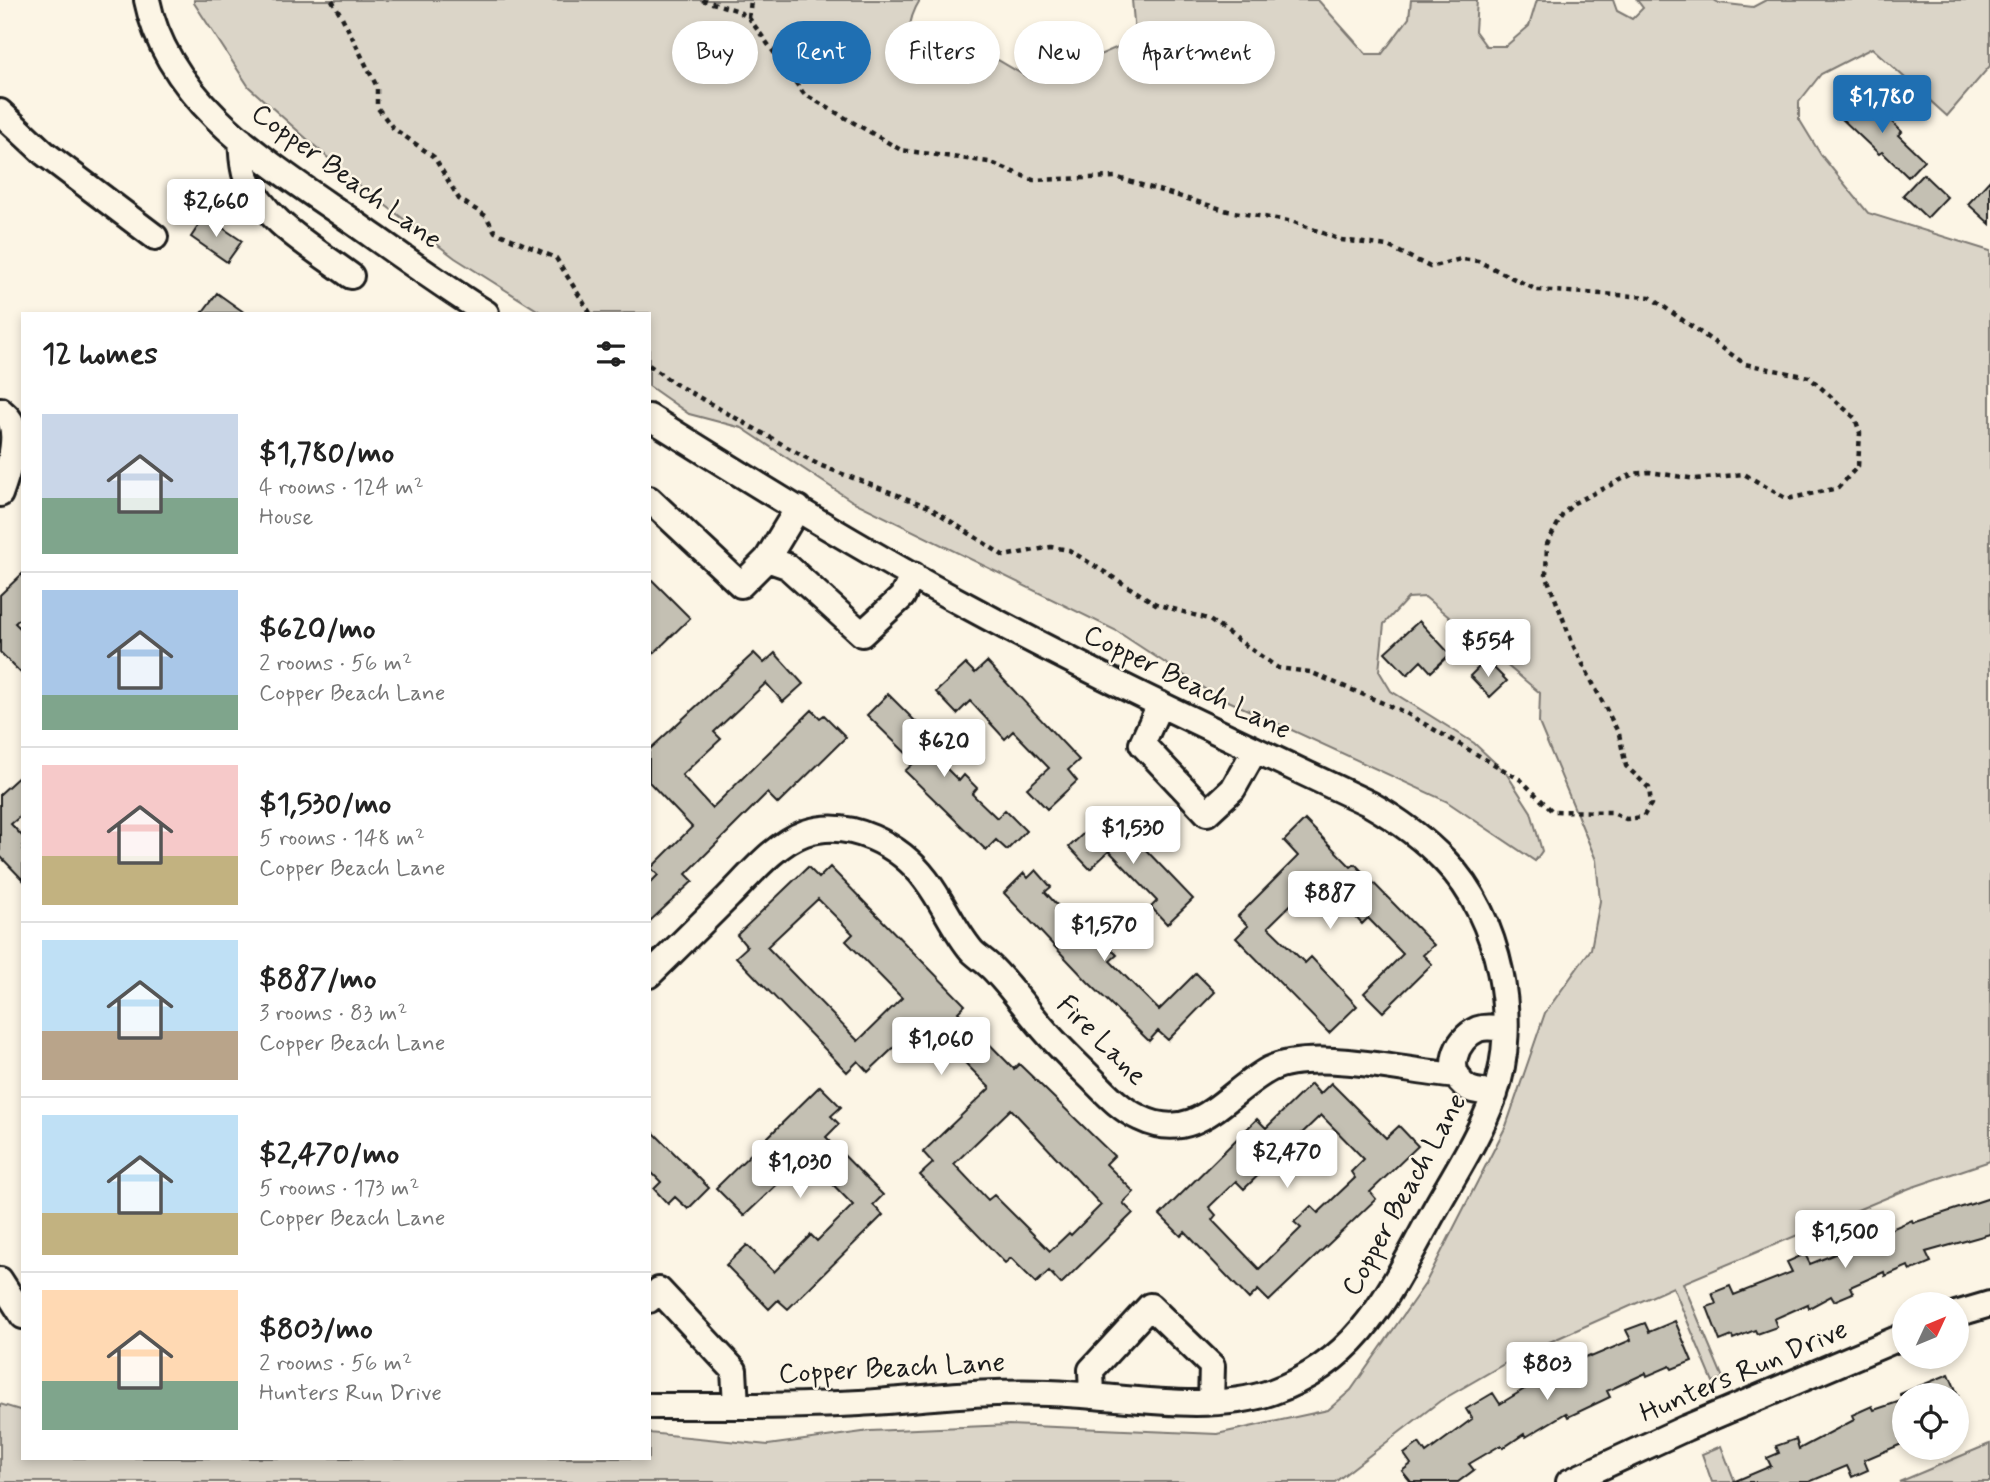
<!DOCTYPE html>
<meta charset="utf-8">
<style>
body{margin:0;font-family:Mynerve,sans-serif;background:#f2f2f2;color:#222;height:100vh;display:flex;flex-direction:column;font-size:26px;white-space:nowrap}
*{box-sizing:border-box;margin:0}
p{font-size:23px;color:#767676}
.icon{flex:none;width:38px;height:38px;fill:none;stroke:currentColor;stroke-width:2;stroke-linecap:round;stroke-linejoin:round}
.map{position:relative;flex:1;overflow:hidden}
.panel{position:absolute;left:21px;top:312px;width:630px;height:1148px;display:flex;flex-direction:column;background:#fff;border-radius:0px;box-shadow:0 4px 10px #0003}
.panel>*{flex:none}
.hud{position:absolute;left:672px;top:21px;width:665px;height:63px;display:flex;gap:14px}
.needle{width:46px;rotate:46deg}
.buttons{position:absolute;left:1892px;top:1292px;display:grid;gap:14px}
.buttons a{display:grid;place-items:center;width:77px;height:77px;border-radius:50%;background:#fff;box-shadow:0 4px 10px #0003;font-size:35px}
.price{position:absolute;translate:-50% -60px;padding:0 16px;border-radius:7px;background:#fff;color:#222;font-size:23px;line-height:46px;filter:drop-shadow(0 2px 4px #0008)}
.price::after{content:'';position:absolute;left:50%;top:42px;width:21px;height:16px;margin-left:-10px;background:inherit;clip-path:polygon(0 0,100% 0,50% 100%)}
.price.selected{background:#1f6fb2;color:#fff}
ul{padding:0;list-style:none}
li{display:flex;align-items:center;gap:21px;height:175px;padding:0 21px}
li+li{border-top:2px solid #e0e0e0}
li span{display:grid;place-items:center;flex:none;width:196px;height:140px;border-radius:0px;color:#555}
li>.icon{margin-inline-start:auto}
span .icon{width:84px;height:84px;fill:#fffc;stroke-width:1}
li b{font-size:30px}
h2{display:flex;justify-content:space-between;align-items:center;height:84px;padding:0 21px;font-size:30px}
.pill{padding:0 24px;border-radius:32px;background:#fff;box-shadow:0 4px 10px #0003;font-size:24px;line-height:63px}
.pill.selected{background:#1f6fb2;color:#fff}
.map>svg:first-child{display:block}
.green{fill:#dbd5c8;stroke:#7c7872;stroke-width:2}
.building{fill:#c4c0b3;stroke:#1c1c1c;stroke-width:2;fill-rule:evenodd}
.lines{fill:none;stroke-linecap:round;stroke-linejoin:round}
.minor-casing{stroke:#1c1c1c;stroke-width:30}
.path{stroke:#1c1c1c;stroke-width:4.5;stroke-dasharray:5 5;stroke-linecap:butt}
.minor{stroke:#fcf5e5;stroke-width:24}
.labels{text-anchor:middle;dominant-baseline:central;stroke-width:5;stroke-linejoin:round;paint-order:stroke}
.street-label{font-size:28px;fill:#1c1c1c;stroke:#fcf5e5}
</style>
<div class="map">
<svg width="1990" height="1482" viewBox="0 0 1990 1482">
<rect width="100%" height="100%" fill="#fcf5e5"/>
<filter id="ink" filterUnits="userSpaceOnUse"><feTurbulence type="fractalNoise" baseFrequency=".0143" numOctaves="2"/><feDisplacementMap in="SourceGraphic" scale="14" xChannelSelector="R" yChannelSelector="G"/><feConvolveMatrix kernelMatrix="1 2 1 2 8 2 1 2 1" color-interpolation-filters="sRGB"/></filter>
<g filter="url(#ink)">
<path class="green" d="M 194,0 L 920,0 C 906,22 907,43 914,67 L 998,60 L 1032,80 L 1048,68 L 1072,67 L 1125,44 L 1135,33 L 1132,0 L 1318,0 L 1366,54 L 1382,54 L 1409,18 L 1411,0 L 1477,0 L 1475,31 L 1486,46 L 1506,46 L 1529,26 L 1537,0 L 1613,0 L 1617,11 L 1632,19 L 1643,8 L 1637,0 L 1714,0 L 1719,3 L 1753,7 L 1766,0 L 1990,0 L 1990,66 L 1947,116 L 1872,48 L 1821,74 L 1799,102 L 1799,119 L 1821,155 L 1868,213 L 1990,251 L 1990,1161 L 1910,1188 L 1683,1283 L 1723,1378 L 1713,1382 L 1673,1287 L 1518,1356 L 1440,1401 L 1335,1482 L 0,1482 L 0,1404 L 23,1411 L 23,1458 L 649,1458 L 649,1433 L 768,1445 L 870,1431 L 1009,1425 L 1217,1434 L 1328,1410 L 1351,1390 L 1425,1284 L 1506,1126 L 1545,1013 L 1591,949 L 1600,901 L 1596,860 L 1539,723 L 1540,693 L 1425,597 L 1408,598 L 1384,624 L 1379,671 L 1391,691 L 1474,743 L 1506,773 L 1531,812 L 1542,851 L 1535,861 L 1446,801 L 1211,693 L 1115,630 L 852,501 L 742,428 L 689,414 L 649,386 L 649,313 L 542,313 L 455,258 L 356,183 L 249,87 L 194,3 Z
M 1990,1444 L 1990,1482 L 1899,1482 L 1987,1445 Z
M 1721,1446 L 1735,1482 L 1712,1482 L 1702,1454 Z"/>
<path class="building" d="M 1864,94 L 1902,132 L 1898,135 L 1924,160 L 1908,177 L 1882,152 L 1879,154 L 1841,118 Z
M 1923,174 L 1947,197 L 1927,218 L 1903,195 Z
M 1990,180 L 1990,224 L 1968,204 Z
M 205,216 L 242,241 L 227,262 L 191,237 Z
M 217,293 L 245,313 L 202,313 Z
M 23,573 L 23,616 L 15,623 L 23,631 L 23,675 L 0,652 L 0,595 Z
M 649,577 L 690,618 L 649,658 Z
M 1419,621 L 1450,654 L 1431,672 L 1421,661 L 1407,675 L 1385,652 Z
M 754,653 L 764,663 L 775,653 L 803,684 L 783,702 L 766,683 L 714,732 L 721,739 L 682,775 L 712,808 L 812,710 L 820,718 L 824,715 L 846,737 L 778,804 L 767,793 L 686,874 L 693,881 L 649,922 L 649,884 L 658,875 L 651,868 L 692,827 L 649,782 L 649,750 Z
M 1486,660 L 1507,681 L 1490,697 L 1470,676 Z
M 987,662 L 1079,760 L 1068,770 L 1077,781 L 1047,809 L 1027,788 L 1049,768 L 1013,731 L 1005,739 L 970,701 L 957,714 L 936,692 L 966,664 L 975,673 Z
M 888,694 L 937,743 L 929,751 L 959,781 L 964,775 L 977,788 L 972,794 L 997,818 L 1005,810 L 1026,831 L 1007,850 L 996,840 L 986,850 L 905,771 L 915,762 L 867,715 Z
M 23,773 L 23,814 L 11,824 L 23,837 L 23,880 L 0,856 L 0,794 Z
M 1099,819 L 1110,830 L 1119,822 L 1193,899 L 1167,924 L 1151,907 L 1157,901 L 1109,851 L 1090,869 L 1069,847 Z
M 1305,820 L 1351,867 L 1355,864 L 1434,945 L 1423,955 L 1432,964 L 1383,1012 L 1364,993 L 1403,954 L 1368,918 L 1362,924 L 1319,877 L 1268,927 L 1305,963 L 1311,957 L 1357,1006 L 1329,1033 L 1236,938 L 1248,926 L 1238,916 L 1298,856 L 1284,841 Z
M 808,867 L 819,878 L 830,867 L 965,1005 L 958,1012 L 1014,1069 L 1019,1064 L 1114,1156 L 1106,1164 L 1134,1192 L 1123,1203 L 1133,1213 L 1061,1284 L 1049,1271 L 1036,1283 L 1011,1258 L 1005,1263 L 920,1175 L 933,1163 L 923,1152 L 990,1088 L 923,1020 L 868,1072 L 858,1061 L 847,1072 L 736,957 L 747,947 L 737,935 ZM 818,899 L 853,934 L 846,941 L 902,998 L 858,1041 L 767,947 ZM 1011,1109 L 1101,1205 L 1071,1235 L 1069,1233 L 1050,1251 L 994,1195 L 988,1200 L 954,1164 Z
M 1036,870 L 1051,887 L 1045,892 L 1071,920 L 1078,914 L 1117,955 L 1110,961 L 1159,1010 L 1196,973 L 1215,992 L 1168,1040 L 1158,1031 L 1149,1041 L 1088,982 L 1004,893 L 1024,873 L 1028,878 Z
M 1331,1083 L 1386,1138 L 1399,1126 L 1418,1146 L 1370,1192 L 1376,1199 L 1269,1301 L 1258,1290 L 1249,1299 L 1185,1232 L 1181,1236 L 1160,1215 L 1257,1119 L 1266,1128 L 1311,1084 L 1320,1094 ZM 1321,1115 L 1364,1159 L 1351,1172 L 1355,1178 L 1318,1213 L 1311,1206 L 1294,1222 L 1301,1228 L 1259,1269 L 1212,1220 L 1216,1215 L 1209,1207 L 1236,1181 L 1244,1189 Z
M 820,1086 L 841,1107 L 831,1116 L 839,1124 L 826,1137 L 883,1195 L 873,1205 L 883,1215 L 788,1309 L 778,1300 L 769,1309 L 726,1265 L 747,1245 L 774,1272 L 811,1235 L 817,1241 L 853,1205 L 806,1157 L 744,1216 L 716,1188 Z
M 649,1128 L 709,1188 L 688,1209 L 675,1197 L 668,1204 L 654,1189 L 661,1182 L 649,1170 Z
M 1990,1198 L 1990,1234 L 1926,1252 L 1931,1262 L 1910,1271 L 1908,1266 L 1885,1276 L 1884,1272 L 1850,1287 L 1853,1293 L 1834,1301 L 1831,1296 L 1809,1308 L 1808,1304 L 1774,1319 L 1777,1327 L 1757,1334 L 1755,1330 L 1733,1339 L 1732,1336 L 1720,1341 L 1707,1307 L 1716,1304 L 1712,1293 L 1730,1286 L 1734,1295 L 1792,1272 L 1787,1262 L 1805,1254 L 1810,1264 L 1835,1254 L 1870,1239 L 1865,1229 L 1883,1221 L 1887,1231 L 1912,1220 L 1913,1223 Z
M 1675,1321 L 1692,1361 L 1672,1369 L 1670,1366 L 1647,1376 L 1646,1373 L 1607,1391 L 1610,1397 L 1568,1417 L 1566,1413 L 1526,1437 L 1524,1434 L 1503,1448 L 1501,1445 L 1469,1464 L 1474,1470 L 1458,1482 L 1411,1482 L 1402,1471 L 1411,1464 L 1404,1454 L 1419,1443 L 1426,1453 L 1472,1419 L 1466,1409 L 1493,1393 L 1500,1404 L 1549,1374 L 1590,1355 L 1591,1357 L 1631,1340 L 1626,1330 L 1645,1323 L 1649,1332 Z
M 1949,1374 L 1958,1395 L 1900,1395 L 1900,1394 Z
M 1904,1400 L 1904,1443 L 1864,1460 L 1868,1470 L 1852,1477 L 1847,1466 L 1809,1482 L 1733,1482 L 1771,1466 L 1767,1458 L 1779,1453 L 1776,1446 L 1796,1439 L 1799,1449 L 1854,1420 L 1852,1415 L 1872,1406 L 1874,1410 Z"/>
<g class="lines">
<g class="minor-casing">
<path id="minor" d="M 147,0 C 168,104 273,166 353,222 C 397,253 441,285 486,313
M 0,112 L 44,153 L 155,237
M 241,140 C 242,151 242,167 246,177 C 265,222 314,248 351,276
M 0,410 C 4,414 9,417 11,422 C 18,442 7,475 0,494
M 649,417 C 754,483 860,549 969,607 C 1100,678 1235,740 1370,804 C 1398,820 1422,837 1445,861 C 1500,917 1521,1022 1494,1096 C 1478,1140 1450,1181 1428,1222 C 1387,1297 1358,1361 1272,1392 C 1207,1415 1118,1395 1049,1393 C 986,1390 923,1399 860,1403 C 790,1407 719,1406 649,1406
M 649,499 L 741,585 L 767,559
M 798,508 L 767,559 L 787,566 L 862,634 L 902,597 L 913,575
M 1160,704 L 1142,744 L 1207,813 L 1233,789 L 1255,750
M 649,975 C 676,949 702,923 728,897 C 751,874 775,844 805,833 C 850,818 900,845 926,880 C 943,902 954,930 972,951 C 978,957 986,962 992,968 C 1012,988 1028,1012 1047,1033 C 1061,1049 1076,1063 1091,1078 C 1106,1093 1120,1109 1140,1118 C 1197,1146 1226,1092 1270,1069 C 1312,1048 1409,1072 1458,1076
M 1495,1094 C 1487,1092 1474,1092 1468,1088 C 1443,1073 1455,1039 1478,1029 C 1486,1026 1496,1028 1505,1029
M 0,1280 L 23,1316
M 649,1300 L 659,1290 L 734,1370 L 736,1406
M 1956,1314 L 1990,1304
M 1092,1396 L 1091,1370 L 1150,1306 L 1212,1366 L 1211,1402
M 1569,1482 L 1686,1428 L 1904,1336"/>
</g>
<path class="path" d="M 332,0 L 342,17 L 377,87 L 377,107 L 393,128 L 434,157 L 459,199 L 486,216 L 495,232 L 556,258 L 590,313
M 749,18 L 751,0
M 649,365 L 672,382 L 819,465 L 929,507 L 1004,556 L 1051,547 L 1069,550 L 1156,604 L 1208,619 L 1278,668 L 1310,672 L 1404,712 L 1521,780 L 1552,811 L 1611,812 L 1626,819 L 1643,817 L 1651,804 L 1649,788 L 1626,766 L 1619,734 L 1574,647 L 1546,575 L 1547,544 L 1563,514 L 1574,503 L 1633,474 L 1649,472 L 1696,479 L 1744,474 L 1787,499 L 1838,488 L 1858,466 L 1860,433 L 1855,418 L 1809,377 L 1745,364 L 1650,297 L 1537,290 L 1478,261 L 1461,259 L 1430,267 L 1388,246 L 1341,240 L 1294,222 L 1228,211 L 1115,177 L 1033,180 L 989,162 L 901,150 L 804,94 L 749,18 L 736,10 L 702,0"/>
<use href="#minor" class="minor"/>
</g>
</g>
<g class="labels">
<g class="street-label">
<text transform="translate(346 177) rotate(36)">Copper Beach Lane</text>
<text transform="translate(1187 683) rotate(26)">Copper Beach Lane</text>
<text transform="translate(1101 1041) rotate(45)">Fire Lane</text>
<text transform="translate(1405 1195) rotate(-61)">Copper Beach Lane</text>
<text transform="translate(892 1369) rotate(-3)">Copper Beach Lane</text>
<text transform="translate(1744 1372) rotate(-23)">Hunters Run Drive</text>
</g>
</g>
</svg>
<div class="buttons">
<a><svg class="needle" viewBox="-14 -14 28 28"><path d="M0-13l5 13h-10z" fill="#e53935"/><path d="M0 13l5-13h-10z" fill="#767676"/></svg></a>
<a><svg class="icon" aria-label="locate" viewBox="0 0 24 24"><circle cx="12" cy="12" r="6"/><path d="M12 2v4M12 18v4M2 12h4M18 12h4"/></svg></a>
</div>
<b class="price selected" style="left:1882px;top:135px">$1,780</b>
<b class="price" style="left:216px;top:239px">$2,660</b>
<b class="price" style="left:1488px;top:679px">$554</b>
<b class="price" style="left:944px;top:779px">$620</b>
<b class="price" style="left:1133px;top:866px">$1,530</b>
<b class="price" style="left:1330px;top:931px">$887</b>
<b class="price" style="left:1104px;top:963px">$1,570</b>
<b class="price" style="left:941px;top:1077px">$1,060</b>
<b class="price" style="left:1287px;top:1190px">$2,470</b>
<b class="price" style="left:800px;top:1200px">$1,030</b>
<b class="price" style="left:1845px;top:1270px">$1,500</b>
<b class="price" style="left:1547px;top:1402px">$803</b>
<div class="hud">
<a class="pill">Buy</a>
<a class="pill selected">Rent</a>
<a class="pill">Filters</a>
<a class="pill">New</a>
<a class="pill">Apartment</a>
</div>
<section class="panel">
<h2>12 homes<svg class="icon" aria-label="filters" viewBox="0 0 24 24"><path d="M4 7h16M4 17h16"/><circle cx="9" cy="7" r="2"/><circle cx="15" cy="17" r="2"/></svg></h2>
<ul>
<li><span style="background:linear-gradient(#c9d6e8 60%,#7fa58c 0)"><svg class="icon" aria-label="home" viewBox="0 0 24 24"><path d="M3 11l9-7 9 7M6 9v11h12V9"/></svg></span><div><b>$1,780/mo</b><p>4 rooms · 124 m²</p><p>House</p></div></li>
<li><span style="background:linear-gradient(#a9c7e8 75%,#7fa58c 0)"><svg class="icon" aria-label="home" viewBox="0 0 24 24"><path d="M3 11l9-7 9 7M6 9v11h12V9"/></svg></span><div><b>$620/mo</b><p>2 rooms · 56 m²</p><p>Copper Beach Lane</p></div></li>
<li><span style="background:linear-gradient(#f6c9c9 65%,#c2b280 0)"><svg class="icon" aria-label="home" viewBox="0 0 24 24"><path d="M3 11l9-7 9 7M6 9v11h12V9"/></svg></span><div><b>$1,530/mo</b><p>5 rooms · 148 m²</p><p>Copper Beach Lane</p></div></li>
<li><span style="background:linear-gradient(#bfe0f5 65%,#b9a48a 0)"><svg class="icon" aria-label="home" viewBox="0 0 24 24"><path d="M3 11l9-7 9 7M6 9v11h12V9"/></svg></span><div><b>$887/mo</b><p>3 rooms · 83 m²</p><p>Copper Beach Lane</p></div></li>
<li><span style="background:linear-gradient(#bfe0f5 70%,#c2b280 0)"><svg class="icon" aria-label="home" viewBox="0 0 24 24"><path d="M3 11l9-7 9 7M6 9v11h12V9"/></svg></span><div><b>$2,470/mo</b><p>5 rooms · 173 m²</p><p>Copper Beach Lane</p></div></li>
<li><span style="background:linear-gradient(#ffd9b3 65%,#7fa58c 0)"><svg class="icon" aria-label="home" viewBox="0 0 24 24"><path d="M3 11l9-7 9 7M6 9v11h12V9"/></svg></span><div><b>$803/mo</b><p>2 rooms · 56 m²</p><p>Hunters Run Drive</p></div></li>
</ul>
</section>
</div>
